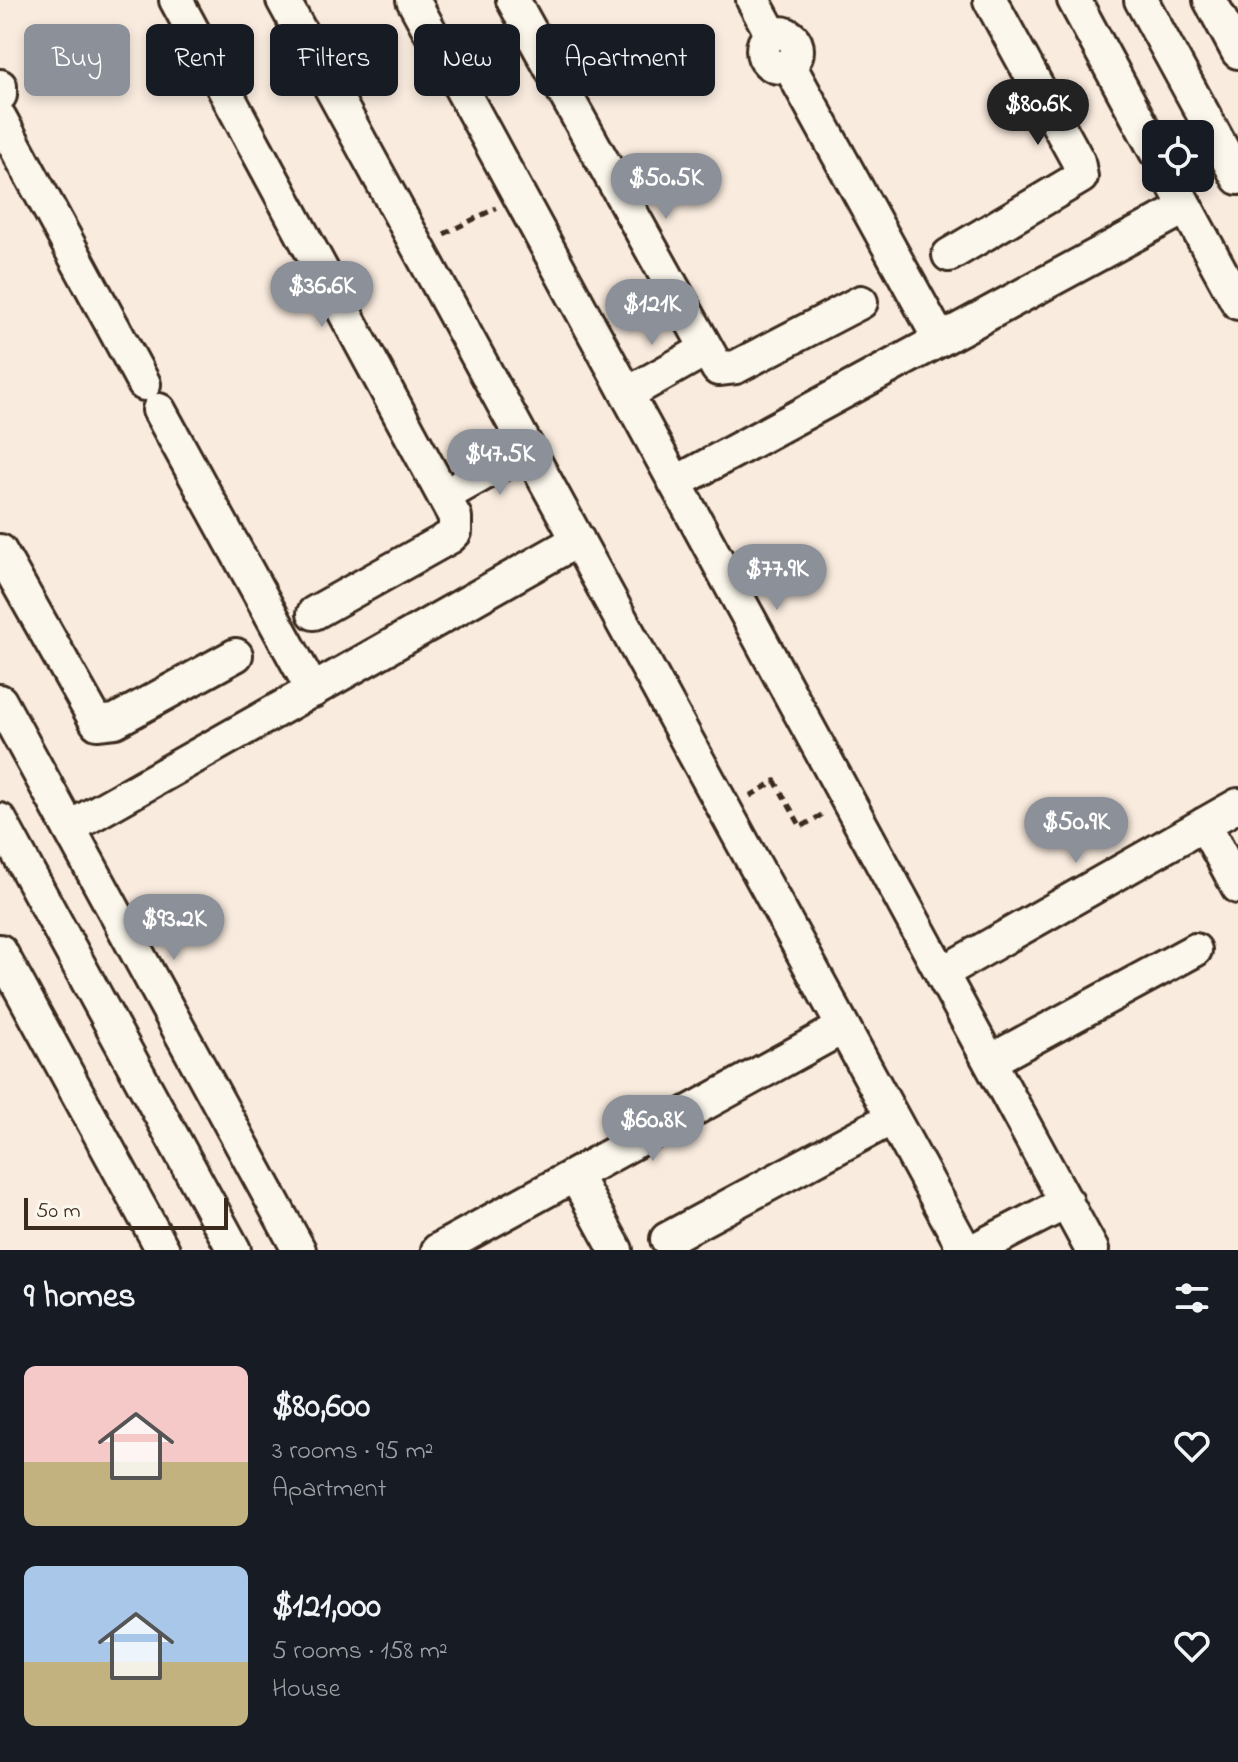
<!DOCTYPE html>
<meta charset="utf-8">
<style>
body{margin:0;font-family:"Indie Flower",sans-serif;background:#20242c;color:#f1f3f6;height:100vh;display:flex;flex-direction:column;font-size:30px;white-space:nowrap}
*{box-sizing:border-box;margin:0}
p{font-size:26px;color:#9ea1a6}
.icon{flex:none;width:44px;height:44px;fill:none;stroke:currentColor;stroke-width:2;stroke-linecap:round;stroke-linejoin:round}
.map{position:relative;height:1250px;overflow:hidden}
.panel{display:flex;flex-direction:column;background:#171b24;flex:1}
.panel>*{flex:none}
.guide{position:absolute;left:24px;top:24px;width:800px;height:72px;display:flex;gap:16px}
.fabs{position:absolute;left:1142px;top:120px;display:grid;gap:16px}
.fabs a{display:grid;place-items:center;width:72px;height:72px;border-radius:12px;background:#171b24;box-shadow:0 4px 12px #0003;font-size:40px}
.scale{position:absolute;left:24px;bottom:20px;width:204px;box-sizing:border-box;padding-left:8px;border:4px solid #3b2a1e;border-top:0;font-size:22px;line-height:28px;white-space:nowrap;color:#3b2a1e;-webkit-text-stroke:6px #fbf7ec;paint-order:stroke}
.price{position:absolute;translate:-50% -68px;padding:0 18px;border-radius:28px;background:#8c9099;color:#fff;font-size:26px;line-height:52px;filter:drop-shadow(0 2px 4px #0008)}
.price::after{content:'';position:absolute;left:50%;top:48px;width:24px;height:18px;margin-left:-12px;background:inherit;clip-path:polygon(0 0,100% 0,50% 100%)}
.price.selected{background:#222;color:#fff}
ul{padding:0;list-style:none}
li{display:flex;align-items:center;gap:24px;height:200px;padding:0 24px}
li span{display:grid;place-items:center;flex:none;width:224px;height:160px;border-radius:12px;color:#555}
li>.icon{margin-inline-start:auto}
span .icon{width:96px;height:96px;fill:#fffc;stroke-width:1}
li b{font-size:34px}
h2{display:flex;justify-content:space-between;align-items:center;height:96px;padding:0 24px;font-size:34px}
.tag{padding:0 28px;border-radius:12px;background:#171b24;box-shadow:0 4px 12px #0003;font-size:28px;line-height:72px}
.tag.selected{background:#8c9099;color:#fff}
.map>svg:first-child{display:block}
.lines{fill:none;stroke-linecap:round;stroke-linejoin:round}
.minor-casing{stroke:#3b2a1e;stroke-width:38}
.path{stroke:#3b2a1e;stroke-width:5;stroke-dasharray:8 6;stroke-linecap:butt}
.minor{stroke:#fbf7ec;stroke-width:32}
</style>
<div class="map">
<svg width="1238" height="1250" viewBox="0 0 1238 1250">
<rect width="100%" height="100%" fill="#f9ebde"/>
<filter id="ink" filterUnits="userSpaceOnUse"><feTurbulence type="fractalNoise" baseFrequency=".0125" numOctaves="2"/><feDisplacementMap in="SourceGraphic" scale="16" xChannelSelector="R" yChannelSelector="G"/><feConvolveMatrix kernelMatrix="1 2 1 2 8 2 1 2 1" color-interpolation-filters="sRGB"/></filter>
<g filter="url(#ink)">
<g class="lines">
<g class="minor-casing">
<path id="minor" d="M 176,0 L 455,517 L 455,532 L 450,537 L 314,613
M 283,0 L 965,1250
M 413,0 L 1092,1250
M 513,0 L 718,369 L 736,367 L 861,302
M 753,0 L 772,35
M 1074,0 L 1156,152
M 1141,0 L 1238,178
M 1210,0 L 1238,52
M763 50a17 17 0 1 1 34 0a17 17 0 1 1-34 0Z
M 789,65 L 940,340
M 0,86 L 0,95
M 0,118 L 144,384
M 1170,178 L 1238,303
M 949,255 L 1081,177 L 1078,161 L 990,0
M 627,394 L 705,350
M 159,410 L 313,691
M 675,483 L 1186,207
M 444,496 L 528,449
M 0,551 L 97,723 L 115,721 L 236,655
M 0,701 L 299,1250
M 0,820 L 234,1250
M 1204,824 L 1238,887
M 69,828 L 578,540
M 0,951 L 163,1250
M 942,973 L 1238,805
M 990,1061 L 1195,950
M 575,1175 L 616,1250
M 667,1239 L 892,1118
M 438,1250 L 842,1028
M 974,1250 L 1067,1202"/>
</g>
<path class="path" d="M 444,234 L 496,208
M 750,796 L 775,781 L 801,827 L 823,814"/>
<use href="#minor" class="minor"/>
</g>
</g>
</svg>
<div class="fabs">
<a><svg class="icon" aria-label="locate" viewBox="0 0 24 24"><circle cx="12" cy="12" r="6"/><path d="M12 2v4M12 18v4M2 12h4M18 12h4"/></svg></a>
</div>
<div class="scale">50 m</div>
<b class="price selected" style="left:1038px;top:147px">$80.6K</b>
<b class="price" style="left:666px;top:221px">$50.5K</b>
<b class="price" style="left:322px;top:329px">$36.6K</b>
<b class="price" style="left:652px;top:347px">$121K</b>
<b class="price" style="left:500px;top:497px">$47.5K</b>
<b class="price" style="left:777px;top:612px">$77.9K</b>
<b class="price" style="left:1076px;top:865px">$50.9K</b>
<b class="price" style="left:174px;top:962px">$93.2K</b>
<b class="price" style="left:653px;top:1163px">$60.8K</b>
<div class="guide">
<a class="tag selected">Buy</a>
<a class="tag">Rent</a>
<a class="tag">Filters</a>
<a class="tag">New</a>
<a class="tag">Apartment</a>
</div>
</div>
<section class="panel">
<h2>9 homes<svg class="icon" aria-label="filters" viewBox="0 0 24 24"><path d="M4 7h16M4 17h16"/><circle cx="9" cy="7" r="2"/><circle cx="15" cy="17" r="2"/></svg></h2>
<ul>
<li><span style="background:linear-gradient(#f6c9c9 60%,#c2b280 0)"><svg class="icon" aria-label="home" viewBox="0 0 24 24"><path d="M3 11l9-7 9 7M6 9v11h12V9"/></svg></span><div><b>$80,600</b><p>3 rooms · 95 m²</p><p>Apartment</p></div><svg class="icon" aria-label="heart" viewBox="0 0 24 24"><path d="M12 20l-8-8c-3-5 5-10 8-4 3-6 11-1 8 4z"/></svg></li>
<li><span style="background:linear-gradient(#a9c7e8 60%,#c2b280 0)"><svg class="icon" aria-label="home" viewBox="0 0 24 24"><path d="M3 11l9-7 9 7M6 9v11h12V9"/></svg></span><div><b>$121,000</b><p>5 rooms · 158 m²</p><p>House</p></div><svg class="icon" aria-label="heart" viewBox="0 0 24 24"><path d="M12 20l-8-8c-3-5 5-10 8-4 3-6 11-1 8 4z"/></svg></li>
</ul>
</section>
